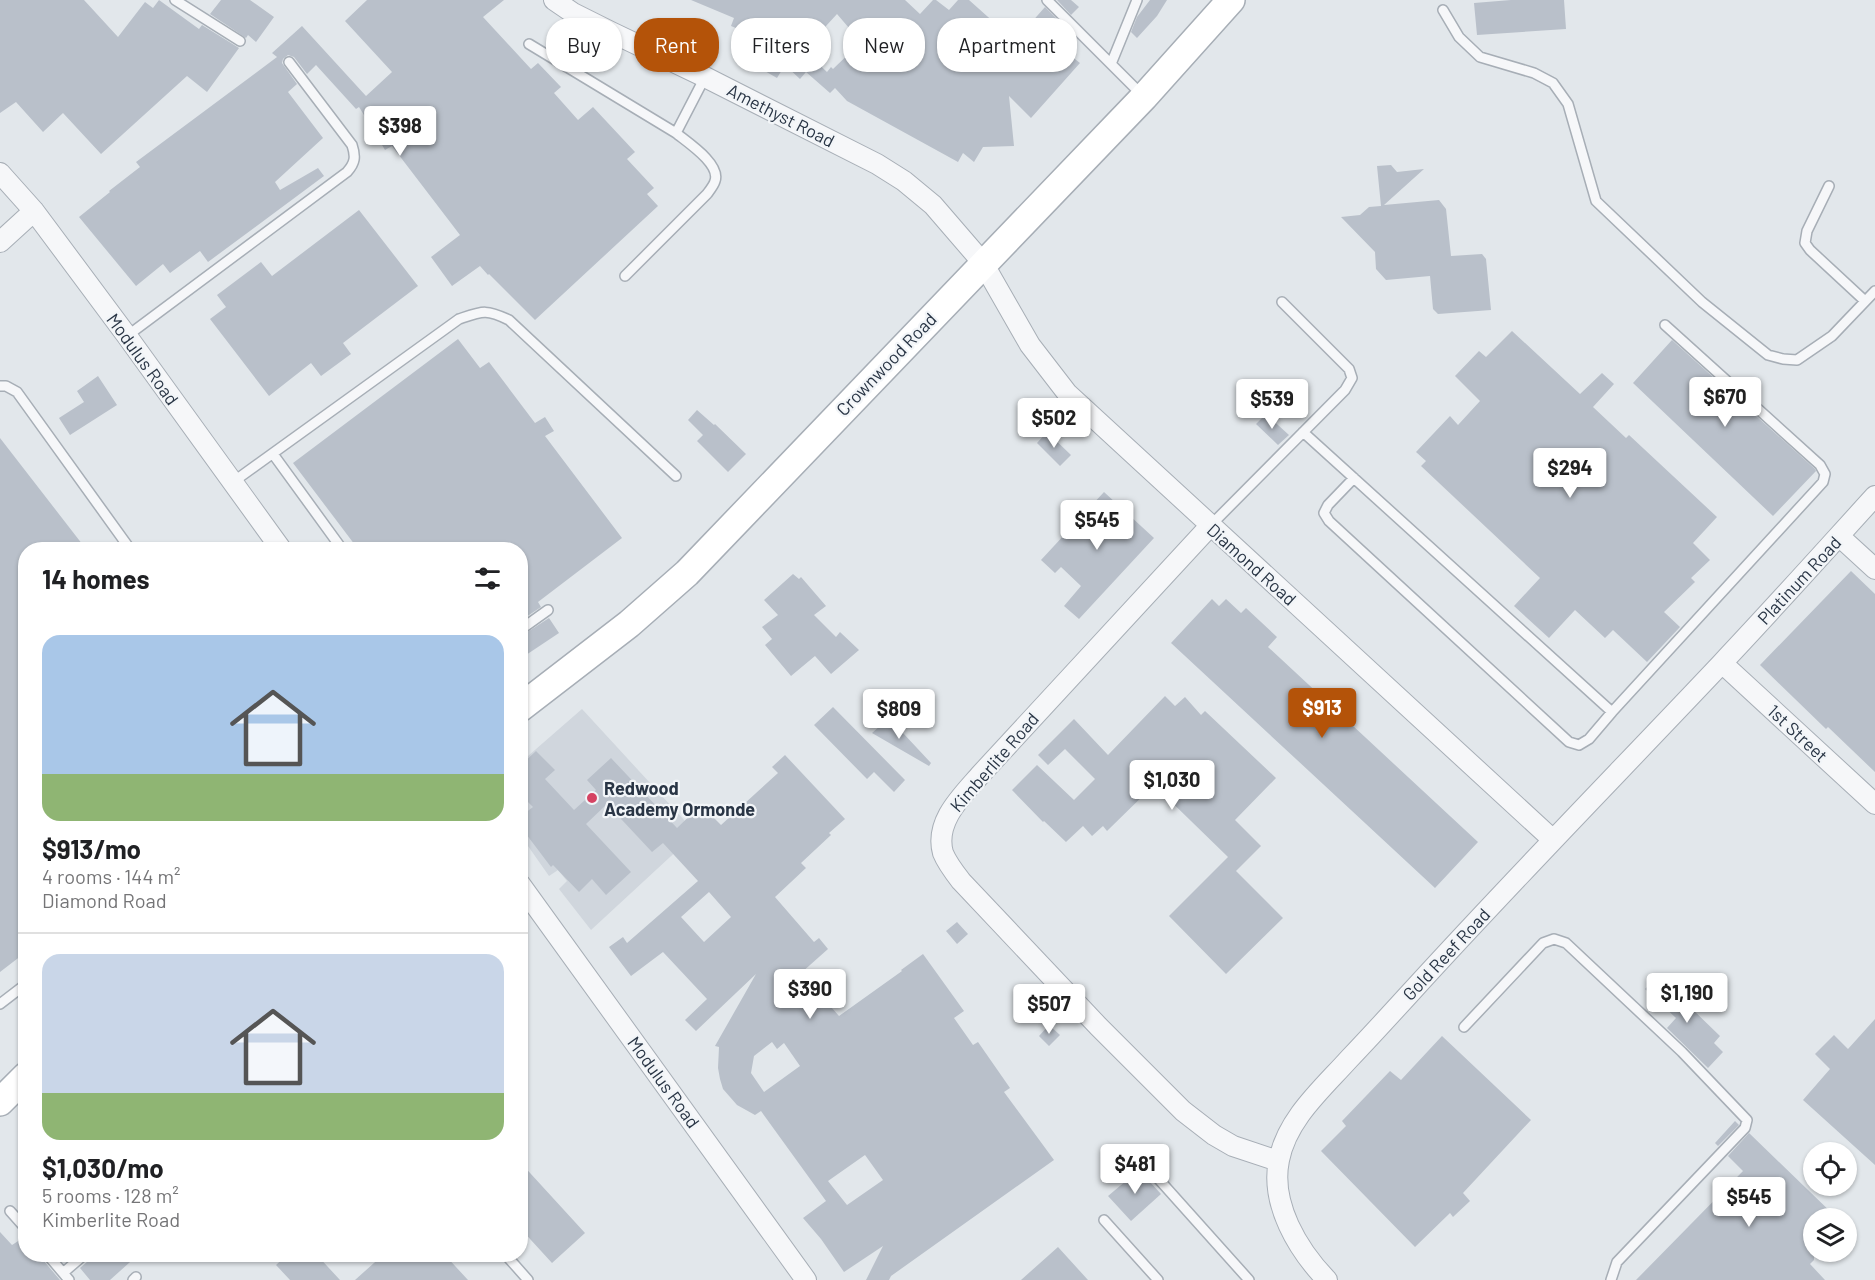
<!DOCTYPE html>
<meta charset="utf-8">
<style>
body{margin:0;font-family:Barlow,sans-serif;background:#f2f2f2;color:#202124;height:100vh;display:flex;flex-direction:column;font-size:22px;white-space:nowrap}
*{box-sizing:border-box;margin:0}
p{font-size:20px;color:#757577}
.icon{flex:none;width:33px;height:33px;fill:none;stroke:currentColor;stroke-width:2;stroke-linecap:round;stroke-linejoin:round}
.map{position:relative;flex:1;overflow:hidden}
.panel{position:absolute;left:18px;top:542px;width:510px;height:720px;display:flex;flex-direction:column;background:#fff;border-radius:24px;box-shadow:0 2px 4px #0004}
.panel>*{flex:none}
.top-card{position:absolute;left:546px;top:18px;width:570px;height:54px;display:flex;gap:12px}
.fabs{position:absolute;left:1803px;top:1142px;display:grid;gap:12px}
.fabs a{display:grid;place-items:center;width:54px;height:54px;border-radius:50%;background:#fff;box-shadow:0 2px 4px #0004;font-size:30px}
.price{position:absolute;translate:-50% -51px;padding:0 14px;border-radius:6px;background:#fff;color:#222;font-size:20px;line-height:39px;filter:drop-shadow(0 2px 3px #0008)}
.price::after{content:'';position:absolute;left:50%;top:36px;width:18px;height:14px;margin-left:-9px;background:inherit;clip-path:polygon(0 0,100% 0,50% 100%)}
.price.current{background:#b45309;color:#fff}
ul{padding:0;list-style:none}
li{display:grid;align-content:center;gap:12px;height:318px;padding:0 24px}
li+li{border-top:2px solid #e0e0e0}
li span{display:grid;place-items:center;height:186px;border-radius:18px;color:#555}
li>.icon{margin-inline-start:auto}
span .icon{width:108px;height:108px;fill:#fffc;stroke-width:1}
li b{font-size:26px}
h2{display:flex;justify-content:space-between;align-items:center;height:72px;padding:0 24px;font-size:26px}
.pill{padding:0 21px;border-radius:24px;background:#fff;box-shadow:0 2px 4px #0004;font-size:21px;line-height:54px}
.pill.current{background:#b45309;color:#fff}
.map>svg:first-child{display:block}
.built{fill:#d0d6dd}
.building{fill:#b9c0ca;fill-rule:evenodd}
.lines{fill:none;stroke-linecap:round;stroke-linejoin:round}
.lane-casing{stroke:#a7aeb6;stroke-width:12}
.street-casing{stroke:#a7aeb6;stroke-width:22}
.secondary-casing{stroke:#a7aeb6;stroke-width:30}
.lane{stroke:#f6f7f9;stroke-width:9}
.street{stroke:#f6f7f9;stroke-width:20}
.secondary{stroke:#fff;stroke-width:27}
.poi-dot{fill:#d54363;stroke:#f2f5f8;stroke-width:2}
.labels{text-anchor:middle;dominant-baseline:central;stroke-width:4.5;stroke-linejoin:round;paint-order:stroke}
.street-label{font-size:18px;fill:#293545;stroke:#f2f5f8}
.poi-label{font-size:18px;font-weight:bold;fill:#293545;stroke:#f2f5f8;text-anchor:start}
</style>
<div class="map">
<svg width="1875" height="1280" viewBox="0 0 1875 1280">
<rect width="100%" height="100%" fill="#e2e7eb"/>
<path class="built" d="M 582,709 L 696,833 L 591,930 L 559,889 L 567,881 L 558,870 L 549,876 L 521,836 L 520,763 Z"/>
<path class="building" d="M 0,0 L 84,0 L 118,37 L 145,2 L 153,8 L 159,0 L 199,29 L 202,25 L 239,48 L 207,92 L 187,76 L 101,154 L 63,113 L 43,132 L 16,102 L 0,113 Z
M 221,0 L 250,0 L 274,17 L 256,42 L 248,35 L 246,38 L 210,14 Z
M 367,0 L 504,0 L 483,17 L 531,69 L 538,63 L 561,87 L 554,93 L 578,120 L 593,107 L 635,152 L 627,159 L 654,188 L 647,194 L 658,206 L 535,320 L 489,274 L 488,275 L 480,266 L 452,286 L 431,257 L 460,235 L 392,146 L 385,150 L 375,133 L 379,130 L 364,115 L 359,107 L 356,109 L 316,65 L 307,74 L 294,57 L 288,55 L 283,59 L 282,63 L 297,84 L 288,92 L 323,138 L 275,182 L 280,190 L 318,168 L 324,176 L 208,262 L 200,251 L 170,273 L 163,264 L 136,286 L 79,217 L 110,192 L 109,191 L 140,167 L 136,162 L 277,57 L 272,53 L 302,26 L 366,96 L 392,72 L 345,21 Z
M 691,0 L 905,0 L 920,14 L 933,0 L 936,0 L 949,10 L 958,0 L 969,0 L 1015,41 L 1045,7 L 1062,24 L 1056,30 L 1068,41 L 1062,49 L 1080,63 L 1031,118 L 1009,96 L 1014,146 L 983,147 L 974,162 L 963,153 L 958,162 L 847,101 L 835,88 L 830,93 L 806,72 L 800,79 L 785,65 L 777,78 L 763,70 L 774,52 L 748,41 L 751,34 L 731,26 L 734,18 ZM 837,14 L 861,42 L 833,69 L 831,67 L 827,72 L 804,50 Z
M 1057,0 L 1071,0 L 1079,7 L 1071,15 Z
M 1150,0 L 1167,0 L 1157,16 L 1137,38 L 1131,32 L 1137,17 Z
M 1511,0 L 1564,0 L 1566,29 L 1477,35 L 1474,3 Z
M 1391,165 L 1397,172 L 1424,169 L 1384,205 L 1439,200 L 1446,209 L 1451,256 L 1482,254 L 1486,259 L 1491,310 L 1438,314 L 1433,309 L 1430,276 L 1386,280 L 1376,269 L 1375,252 L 1341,217 L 1360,215 L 1369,207 L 1381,206 L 1377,166 Z
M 359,210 L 418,286 L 343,343 L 351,354 L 321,376 L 311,363 L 269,396 L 210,319 L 226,307 L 217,295 L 261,262 L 272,276 Z
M 1512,331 L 1580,394 L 1602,373 L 1614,384 L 1593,407 L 1626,438 L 1629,435 L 1717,517 L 1693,543 L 1710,560 L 1691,578 L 1695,582 L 1664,612 L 1680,627 L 1647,662 L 1613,630 L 1605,638 L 1575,610 L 1549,638 L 1514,606 L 1540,578 L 1421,466 L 1426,461 L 1416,452 L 1450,416 L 1458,425 L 1480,401 L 1455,376 L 1479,351 L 1486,357 Z
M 458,339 L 480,368 L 489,362 L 535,423 L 545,417 L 554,431 L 545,436 L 622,538 L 538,602 L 541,607 L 520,621 L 520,549 L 358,549 L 293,463 Z
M 1672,340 L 1815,469 L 1816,471 L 1773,516 L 1633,383 Z
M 98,376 L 117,405 L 70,435 L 59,418 L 84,402 L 77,391 Z
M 697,410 L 714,425 L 715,424 L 746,454 L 728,472 L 697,441 L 703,435 L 688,420 Z
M 1266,414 L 1289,435 L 1278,445 L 1256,424 Z
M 1047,432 L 1071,455 L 1060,466 L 1037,443 Z
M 0,438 L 86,549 L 26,549 L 26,952 L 0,972 Z
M 1104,492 L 1154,538 L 1079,619 L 1064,606 L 1081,586 L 1061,567 L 1055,573 L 1041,560 Z
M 1851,571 L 1875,594 L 1875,772 L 1828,727 L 1826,729 L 1760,665 Z
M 793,574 L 799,579 L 801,577 L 826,606 L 814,615 L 836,637 L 840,632 L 859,650 L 831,674 L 815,656 L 791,676 L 765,645 L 772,639 L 762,627 L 778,615 L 764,600 Z
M 1212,599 L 1219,606 L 1226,599 L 1241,613 L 1246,608 L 1277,637 L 1268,647 L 1478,842 L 1435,888 L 1171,643 Z
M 549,618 L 559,633 L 520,659 L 520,637 Z
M 1165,696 L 1175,706 L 1185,697 L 1201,715 L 1205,711 L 1276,778 L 1235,820 L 1261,846 L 1236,871 L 1283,918 L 1226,974 L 1169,916 L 1228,857 L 1154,785 L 1107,831 L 1103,826 L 1092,836 L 1083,826 L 1066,842 L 1044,821 L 1043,822 L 1012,790 L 1037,765 L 1074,800 L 1095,779 L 1065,749 L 1048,765 L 1038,755 L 1074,719 L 1108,755 Z
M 833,707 L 905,780 L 894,792 L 874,772 L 867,779 L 814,725 Z
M 889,718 L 931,763 L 929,766 L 872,733 Z
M 536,751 L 555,770 L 545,779 L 574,810 L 596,790 L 587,780 L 611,758 L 677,828 L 701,805 L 721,825 L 778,773 L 772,767 L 785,755 L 845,819 L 829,833 L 831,835 L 801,863 L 806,868 L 775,897 L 814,942 L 819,938 L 828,949 L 801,973 L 839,1016 L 902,971 L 901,970 L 923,954 L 964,1011 L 954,1018 L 973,1045 L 978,1042 L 1010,1088 L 1004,1092 L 1054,1160 L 891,1276 L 889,1280 L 866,1280 L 883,1246 L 844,1272 L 821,1239 L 803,1218 L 826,1201 L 761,1111 L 755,1115 L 737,1105 L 723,1089 L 720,1079 L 718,1068 L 719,1047 L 715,1046 L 756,974 L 696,1031 L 685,1020 L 707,999 L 663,952 L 631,976 L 609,947 L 623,937 L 627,943 L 698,881 L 663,843 L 652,852 L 607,804 L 586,824 L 631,872 L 606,895 L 592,879 L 579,892 L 553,865 L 551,867 L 520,826 L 520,817 L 533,807 L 520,794 L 520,766 ZM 709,892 L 731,917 L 704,942 L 681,917 ZM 772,1042 L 777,1049 L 784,1043 L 800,1066 L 764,1092 L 751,1073 L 754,1056 ZM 865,1155 L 883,1180 L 847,1205 L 828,1181 Z
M 957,922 L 968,934 L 957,944 L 946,931 Z
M 1658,976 L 1720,1036 L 1714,1043 L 1723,1052 L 1708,1068 L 1667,1028 L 1676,1018 L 1645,989 Z
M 1875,1019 L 1875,1165 L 1803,1100 L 1830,1069 L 1815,1054 L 1834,1035 L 1848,1049 Z
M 1049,1025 L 1060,1035 L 1049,1046 L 1039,1036 Z
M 1442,1036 L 1531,1120 L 1463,1193 L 1470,1201 L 1453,1217 L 1450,1213 L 1415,1247 L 1321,1151 L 1346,1126 L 1342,1121 L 1390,1071 L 1401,1080 Z
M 1735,1121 L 1739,1125 L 1718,1146 L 1715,1143 Z
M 1749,1133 L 1837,1218 L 1814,1218 L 1814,1260 L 1810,1264 L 1825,1280 L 1636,1280 L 1743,1171 L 1728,1156 Z
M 520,1162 L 585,1233 L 552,1263 L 520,1228 Z
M 1139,1170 L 1161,1194 L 1131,1221 L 1108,1196 Z
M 0,1232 L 12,1245 L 26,1236 L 26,1254 L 38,1254 L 60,1280 L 0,1280 Z
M 1058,1247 L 1088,1280 L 1021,1280 Z
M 96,1254 L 139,1254 L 110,1280 L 90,1280 L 80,1268 Z
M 288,1254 L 316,1254 L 340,1280 L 290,1280 L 276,1265 Z
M 384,1254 L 444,1254 L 468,1280 L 355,1280 Z"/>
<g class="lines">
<g class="lane-casing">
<path id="lane" d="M 175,0 L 240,41
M 1047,0 L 1143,96
M 1443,10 L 1459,37 L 1480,57 L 1534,73 L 1553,83 L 1568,104 L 1596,201 L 1702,302 L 1768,355 L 1783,359 L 1797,360 L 1832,336 L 1875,291
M 529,44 L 676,133
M 1111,64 L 1137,0
M 1829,186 L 1807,231 L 1805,243 L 1810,250 L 1865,301
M 625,276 L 707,194 C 710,190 714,185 715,181 C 721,164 687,142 676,133 L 705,77
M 127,336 L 347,172 C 355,163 356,157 352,145 L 289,62
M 0,386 L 6,386 L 17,392 L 130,549
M 1303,432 L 1612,712
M 273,454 L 342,549
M 1354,478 L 1328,505 L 1324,513 L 1329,521 L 1569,742 L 1579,745 L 1589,739 L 1612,712 L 1823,482 L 1825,474 L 1820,465 L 1665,325
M 233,482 L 459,319 C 483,311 486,309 509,320 L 676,476
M 1210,526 L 1345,390 L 1352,378 L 1349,369 L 1282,302
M 520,630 L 548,610
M 0,1004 L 26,984
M 1464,1027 L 1543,943 L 1554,939 L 1566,943 L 1682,1052 L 1747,1120 L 1745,1128 L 1617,1262 L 1611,1280
M 1146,1165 L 1249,1280
M 10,1211 L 26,1229
M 1104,1220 L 1158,1280
M 47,1254 L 69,1280
M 505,1254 L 528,1280
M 63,1273 L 85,1254
M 133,1280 L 136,1277"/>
</g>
<g class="street-casing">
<path id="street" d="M 554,0 L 573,13 L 611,32 L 705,77 L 877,164 L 904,181 L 933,205 L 983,263 L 1030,345 L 1067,393 L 1552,839
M 0,173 L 34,211 L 127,336 L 281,549
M 0,242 L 34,211
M 1210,526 L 981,774 C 963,795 934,821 943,853 C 947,863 954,872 961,881 L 1098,1026 L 1183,1111 L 1214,1135 L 1233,1146 L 1278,1161
M 1839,536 L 1875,569
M 1722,663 L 1875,804
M 520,884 L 806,1280
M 1327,1280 C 1298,1250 1270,1204 1279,1160 C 1287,1119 1322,1089 1349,1059 C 1370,1037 1391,1014 1412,991 C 1513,880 1618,773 1721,664 C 1773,609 1824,552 1875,496"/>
</g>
<g class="secondary-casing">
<path id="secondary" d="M 520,708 L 629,624 L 687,573 L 1144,97 L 1231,0
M 0,1102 L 26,1076"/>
</g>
<use href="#lane" class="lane"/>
<use href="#street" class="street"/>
<use href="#secondary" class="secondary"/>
</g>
<circle class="poi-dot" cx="592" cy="798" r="6"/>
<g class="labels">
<g class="street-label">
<text transform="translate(781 115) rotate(27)">Amethyst Road</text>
<text transform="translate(143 359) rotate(54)">Modulus Road</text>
<text transform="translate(886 364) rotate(-46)">Crownwood Road</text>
<text transform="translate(1252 564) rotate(42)">Diamond Road</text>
<text transform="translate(1799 580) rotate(-47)">Platinum Road</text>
<text transform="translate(1798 733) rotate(43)">1st Street</text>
<text transform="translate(994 762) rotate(-49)">Kimberlite Road</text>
<text transform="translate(1446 954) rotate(-47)">Gold Reef Road</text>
<text transform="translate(664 1082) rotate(54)">Modulus Road</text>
</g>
<g class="poi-label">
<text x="604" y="788">Redwood<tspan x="604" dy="21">Academy Ormonde</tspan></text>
</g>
</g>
</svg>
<div class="fabs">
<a><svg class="icon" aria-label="locate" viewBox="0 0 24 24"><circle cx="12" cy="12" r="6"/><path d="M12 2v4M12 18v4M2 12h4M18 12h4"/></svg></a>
<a><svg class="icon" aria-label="layers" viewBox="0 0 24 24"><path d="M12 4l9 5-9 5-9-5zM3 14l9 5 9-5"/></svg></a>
</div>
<b class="price" style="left:400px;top:157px">$398</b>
<b class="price" style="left:1725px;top:428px">$670</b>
<b class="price" style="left:1272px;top:430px">$539</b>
<b class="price" style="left:1054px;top:449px">$502</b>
<b class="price" style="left:1570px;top:499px">$294</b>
<b class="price" style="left:1097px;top:551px">$545</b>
<b class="price current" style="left:1322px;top:739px">$913</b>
<b class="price" style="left:899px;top:740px">$809</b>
<b class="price" style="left:1172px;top:811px">$1,030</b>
<b class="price" style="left:810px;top:1020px">$390</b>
<b class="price" style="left:1687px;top:1024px">$1,190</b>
<b class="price" style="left:1049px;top:1035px">$507</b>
<b class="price" style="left:1135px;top:1195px">$481</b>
<b class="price" style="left:1749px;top:1228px">$545</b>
<div class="top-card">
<a class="pill">Buy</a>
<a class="pill current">Rent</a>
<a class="pill">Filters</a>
<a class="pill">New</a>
<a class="pill">Apartment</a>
</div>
<section class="panel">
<h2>14 homes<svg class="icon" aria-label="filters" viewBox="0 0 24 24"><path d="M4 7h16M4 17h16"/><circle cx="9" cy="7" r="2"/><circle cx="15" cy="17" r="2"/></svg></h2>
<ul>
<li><span style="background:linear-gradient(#a9c7e8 75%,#8fb573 0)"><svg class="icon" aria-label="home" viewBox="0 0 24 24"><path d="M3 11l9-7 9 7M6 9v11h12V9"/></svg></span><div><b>$913/mo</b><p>4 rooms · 144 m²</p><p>Diamond Road</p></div></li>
<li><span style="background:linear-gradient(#c9d6e8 75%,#8fb573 0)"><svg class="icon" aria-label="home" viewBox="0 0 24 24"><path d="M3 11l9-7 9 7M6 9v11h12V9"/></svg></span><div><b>$1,030/mo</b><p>5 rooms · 128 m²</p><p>Kimberlite Road</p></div></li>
</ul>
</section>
</div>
